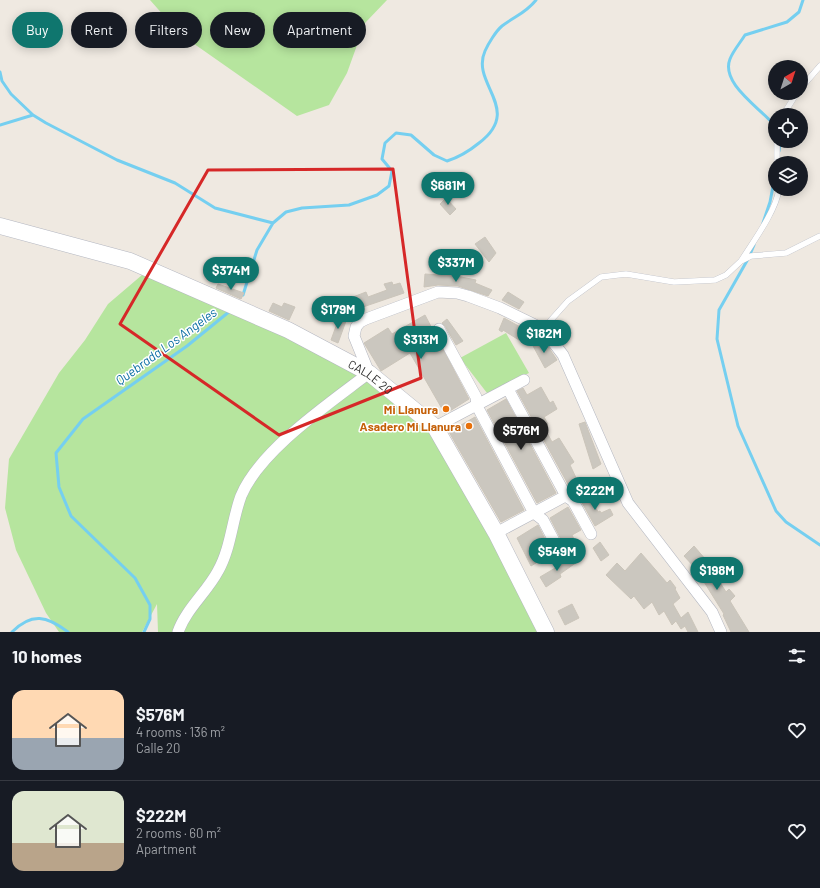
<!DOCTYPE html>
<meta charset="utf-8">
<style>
body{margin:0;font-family:Barlow,sans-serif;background:#20242c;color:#f1f3f6;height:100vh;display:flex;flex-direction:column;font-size:15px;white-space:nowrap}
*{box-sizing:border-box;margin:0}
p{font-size:13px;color:#9ea1a6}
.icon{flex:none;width:22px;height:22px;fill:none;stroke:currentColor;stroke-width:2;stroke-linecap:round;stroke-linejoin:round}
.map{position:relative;height:632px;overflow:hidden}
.details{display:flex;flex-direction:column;background:#171b24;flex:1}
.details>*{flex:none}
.banner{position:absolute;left:12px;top:12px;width:400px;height:36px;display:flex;gap:8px}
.needle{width:26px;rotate:39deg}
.controls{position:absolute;left:768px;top:60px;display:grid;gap:8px}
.controls a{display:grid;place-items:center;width:40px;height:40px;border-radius:50%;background:#171b24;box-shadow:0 2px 10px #0003;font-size:20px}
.price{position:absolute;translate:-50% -34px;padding:0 9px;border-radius:14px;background:#0f766e;color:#fff;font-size:13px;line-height:26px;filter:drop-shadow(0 1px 2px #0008)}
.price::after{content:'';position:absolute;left:50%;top:24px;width:12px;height:9px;margin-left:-6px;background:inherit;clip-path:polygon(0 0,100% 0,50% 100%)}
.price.selected{background:#222;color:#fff}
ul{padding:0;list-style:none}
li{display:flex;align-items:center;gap:12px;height:100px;padding:0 12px}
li+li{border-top:1px solid #363941}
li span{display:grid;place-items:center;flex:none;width:112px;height:80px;border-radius:12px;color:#555}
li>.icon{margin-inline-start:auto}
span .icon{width:48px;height:48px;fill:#fffc;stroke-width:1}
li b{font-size:17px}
h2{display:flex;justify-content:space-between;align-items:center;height:48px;padding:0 12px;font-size:17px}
.pill{padding:0 14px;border-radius:18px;background:#171b24;box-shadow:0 2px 10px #0003;font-size:14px;line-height:36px}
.pill.selected{background:#0f766e;color:#fff}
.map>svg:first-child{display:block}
.green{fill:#b6e59e}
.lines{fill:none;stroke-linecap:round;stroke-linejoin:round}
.stream{stroke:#75cff0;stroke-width:3}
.building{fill:#cbc7bf;stroke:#cbc5ba}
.lane-casing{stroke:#b4b7c1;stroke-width:6}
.street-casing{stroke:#b4b7c1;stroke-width:12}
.secondary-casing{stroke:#b4b7c1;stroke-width:17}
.lane{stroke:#fff;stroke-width:5.5}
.street{stroke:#fff;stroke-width:11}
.secondary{stroke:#fff;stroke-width:16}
.marked{fill:none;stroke:#d62828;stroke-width:3;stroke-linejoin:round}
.food-dot{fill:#e8710a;stroke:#fff;stroke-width:1.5}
.labels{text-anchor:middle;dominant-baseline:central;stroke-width:3;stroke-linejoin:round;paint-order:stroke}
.street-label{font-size:12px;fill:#2e2e2e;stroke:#fff}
.food-label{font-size:12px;font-weight:bold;fill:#c56008;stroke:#fff;text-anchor:end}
.water-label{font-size:13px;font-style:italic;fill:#0d6fa3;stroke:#fff}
</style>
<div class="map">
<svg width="820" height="632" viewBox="0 0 820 632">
<rect width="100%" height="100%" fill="#efe9e1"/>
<path class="green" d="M 150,0 L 387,0 L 365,23 L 347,73 L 329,105 L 297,116 L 180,34 Z
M 142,275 L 276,328 L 359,372 L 445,443 L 547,632 L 158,632 L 157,604 L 142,632 L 59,632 L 46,613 L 16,550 L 5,508 L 9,459 L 59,373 L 85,340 L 108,304 Z
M 506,333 L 529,373 L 487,393 L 460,358 Z"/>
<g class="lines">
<path class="stream" d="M 0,72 L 2,81 L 11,94 L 33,115 L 46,123 L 117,160 L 175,183 L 215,208 L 273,223
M 0,125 L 33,115
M 775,126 C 762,109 720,84 730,59 C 733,51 740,43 745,35 L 787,22 L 799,12 L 803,0
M 779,151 L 780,141
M 763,223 L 770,202 L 775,176
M 754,245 L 748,259 L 719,310 L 717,339 L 738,426 L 776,511 L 786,522 L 820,545
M 243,295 L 257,250 L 273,223 L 286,212 L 302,208 L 349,205 L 377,195 L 389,186 L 392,171 L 382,159 L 385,143 L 396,133 L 411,135 L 434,155 L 447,161 C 460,157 468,152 479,143 C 524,109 470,84 485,51 C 488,44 496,31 502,26 C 515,16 526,13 536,0
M 12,632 C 32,612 47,616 68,632
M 144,632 L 150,619 L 150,605 L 135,578 L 71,516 L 59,487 L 56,453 L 83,419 L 187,346 L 230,311"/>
</g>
<path class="building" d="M 446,198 L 456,209 L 450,215 L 440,204 Z
M 485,237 L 496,253 L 489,262 L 475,244 Z
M 425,274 L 456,276 L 476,280 L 475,283 L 492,290 L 488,296 L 458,286 L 438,285 L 424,287 Z
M 392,282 L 393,285 L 400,283 L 404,293 L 357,309 L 353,297 L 366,292 L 368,297 L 387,290 L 384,284 Z
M 218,284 L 244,293 L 241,299 L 216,288 Z
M 508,292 L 524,302 L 519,309 L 502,300 Z
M 326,300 L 341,302 L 340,311 L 325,308 Z
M 273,303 L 282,307 L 284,303 L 295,307 L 289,320 L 269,311 Z
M 425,315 L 469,399 L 445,414 L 410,353 L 381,371 L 364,343 L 388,328 L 392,334 Z
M 339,318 L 346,321 L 338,343 L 331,340 Z
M 504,318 L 524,329 L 519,340 L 503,330 L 502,332 L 499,330 Z
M 447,319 L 463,341 L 456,345 L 445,326 L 442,323 Z
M 539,339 L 544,348 L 547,345 L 557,360 L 545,368 L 532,344 Z
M 541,387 L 550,403 L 553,401 L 557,409 L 544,417 L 548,424 L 544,427 L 552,442 L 559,438 L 574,462 L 570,465 L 578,482 L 569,486 L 517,391 L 523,388 L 527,395 Z
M 506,399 L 556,493 L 537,503 L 487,410 Z
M 475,417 L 524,510 L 501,522 L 449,432 Z
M 585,422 L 601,464 L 593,469 L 579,424 Z
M 589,494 L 598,512 L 600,511 L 601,513 L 610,509 L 613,515 L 595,526 L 580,499 Z
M 568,507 L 581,530 L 572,535 L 574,539 L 564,545 L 550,518 Z
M 538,525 L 552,553 L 531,566 L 517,538 Z
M 600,542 L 609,555 L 601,561 L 593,548 Z
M 694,546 L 706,560 L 726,592 L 729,589 L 735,596 L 730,601 L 749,632 L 731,632 L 723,615 L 724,614 L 696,569 L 684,556 Z
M 641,553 L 667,583 L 670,580 L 676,588 L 675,589 L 680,598 L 673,604 L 681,618 L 688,612 L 698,632 L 688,632 L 685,626 L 681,629 L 676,621 L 672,625 L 664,611 L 659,615 L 652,602 L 644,609 L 634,596 L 631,599 L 606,575 L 617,563 L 625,571 Z
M 574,557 L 577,562 L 560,574 L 561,577 L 546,587 L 540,577 Z
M 572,604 L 579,618 L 565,625 L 558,611 Z"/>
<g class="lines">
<g class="lane-casing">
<path id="lane" d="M 801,88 L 820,66
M 783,115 L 797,93
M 777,141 L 777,163
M 741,261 C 753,242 776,211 779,189
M 543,329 L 568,301 L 601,277 L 626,274 L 674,282 L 715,280 L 726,275 L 741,261 L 751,256 L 786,253 L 820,236"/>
</g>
<g class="street-casing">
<path id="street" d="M 439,329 L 476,397 L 477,406 L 534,513 L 543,520 L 560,552
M 508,389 L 566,496 L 573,501 L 591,534
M 435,427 L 524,380
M 496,533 L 586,485
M 178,632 C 186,609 207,592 218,571 C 231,548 232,520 241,496 C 260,450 330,403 369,373 L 354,336 L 356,327 L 360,322 L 366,319 L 438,292 L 457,293 L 468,296 L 500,308 L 543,329 L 563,355 L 628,503 L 712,612 L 721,632"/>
</g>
<g class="secondary-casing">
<g id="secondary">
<path id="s1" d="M 0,226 L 130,261 L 288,330 L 369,373 L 435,427 L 496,533 L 546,632"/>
</g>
</g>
<use href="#lane" class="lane"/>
<use href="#street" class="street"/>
<use href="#secondary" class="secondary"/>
</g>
<path class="marked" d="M 393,169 L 421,378 L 279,435 L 120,324 L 208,170 Z"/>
<g class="food-dot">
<circle cx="446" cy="409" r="4"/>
<circle cx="469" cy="426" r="4"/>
</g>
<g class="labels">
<g class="street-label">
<text stroke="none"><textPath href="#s1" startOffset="402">CALLE 20</textPath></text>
</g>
<g class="food-label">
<text x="438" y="409">Mi Llanura</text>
<text x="461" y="426">Asadero Mi Llanura</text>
</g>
<g class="water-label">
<text transform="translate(166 346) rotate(-36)">Quebrada Los Angeles</text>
</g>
</g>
</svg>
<div class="controls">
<a><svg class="needle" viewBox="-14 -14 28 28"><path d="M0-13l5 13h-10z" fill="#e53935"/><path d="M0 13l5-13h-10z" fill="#9ea1a6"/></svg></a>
<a><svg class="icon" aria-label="locate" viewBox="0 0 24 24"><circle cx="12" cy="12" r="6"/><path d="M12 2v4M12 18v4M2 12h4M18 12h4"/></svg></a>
<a><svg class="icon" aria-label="layers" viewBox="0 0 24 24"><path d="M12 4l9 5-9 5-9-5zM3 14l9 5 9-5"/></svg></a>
</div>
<b class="price" style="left:448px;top:206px">$681M</b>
<b class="price" style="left:456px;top:283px">$337M</b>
<b class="price" style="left:231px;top:291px">$374M</b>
<b class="price" style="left:338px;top:330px">$179M</b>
<b class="price" style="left:544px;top:354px">$182M</b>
<b class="price" style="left:421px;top:360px">$313M</b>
<b class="price selected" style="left:521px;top:451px">$576M</b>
<b class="price" style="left:595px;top:511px">$222M</b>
<b class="price" style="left:557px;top:572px">$549M</b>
<b class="price" style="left:717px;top:591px">$198M</b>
<div class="banner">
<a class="pill selected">Buy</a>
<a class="pill">Rent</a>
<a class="pill">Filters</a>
<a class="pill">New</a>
<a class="pill">Apartment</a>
</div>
</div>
<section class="details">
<h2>10 homes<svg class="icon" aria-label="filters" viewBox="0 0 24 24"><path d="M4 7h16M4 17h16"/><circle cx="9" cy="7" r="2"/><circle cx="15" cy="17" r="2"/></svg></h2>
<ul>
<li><span style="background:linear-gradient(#ffd9b3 60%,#9aa5b1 0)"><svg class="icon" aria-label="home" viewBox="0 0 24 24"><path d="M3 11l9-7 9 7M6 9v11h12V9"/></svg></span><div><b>$576M</b><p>4 rooms · 136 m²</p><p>Calle 20</p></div><svg class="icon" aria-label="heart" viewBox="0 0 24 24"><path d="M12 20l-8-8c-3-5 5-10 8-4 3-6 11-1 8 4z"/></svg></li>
<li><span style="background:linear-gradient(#dfe7d0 65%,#b9a48a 0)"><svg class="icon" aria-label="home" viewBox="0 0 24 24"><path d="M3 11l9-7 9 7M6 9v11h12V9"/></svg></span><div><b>$222M</b><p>2 rooms · 60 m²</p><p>Apartment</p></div><svg class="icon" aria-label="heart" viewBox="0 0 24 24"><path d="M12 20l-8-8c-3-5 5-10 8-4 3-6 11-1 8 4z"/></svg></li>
</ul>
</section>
